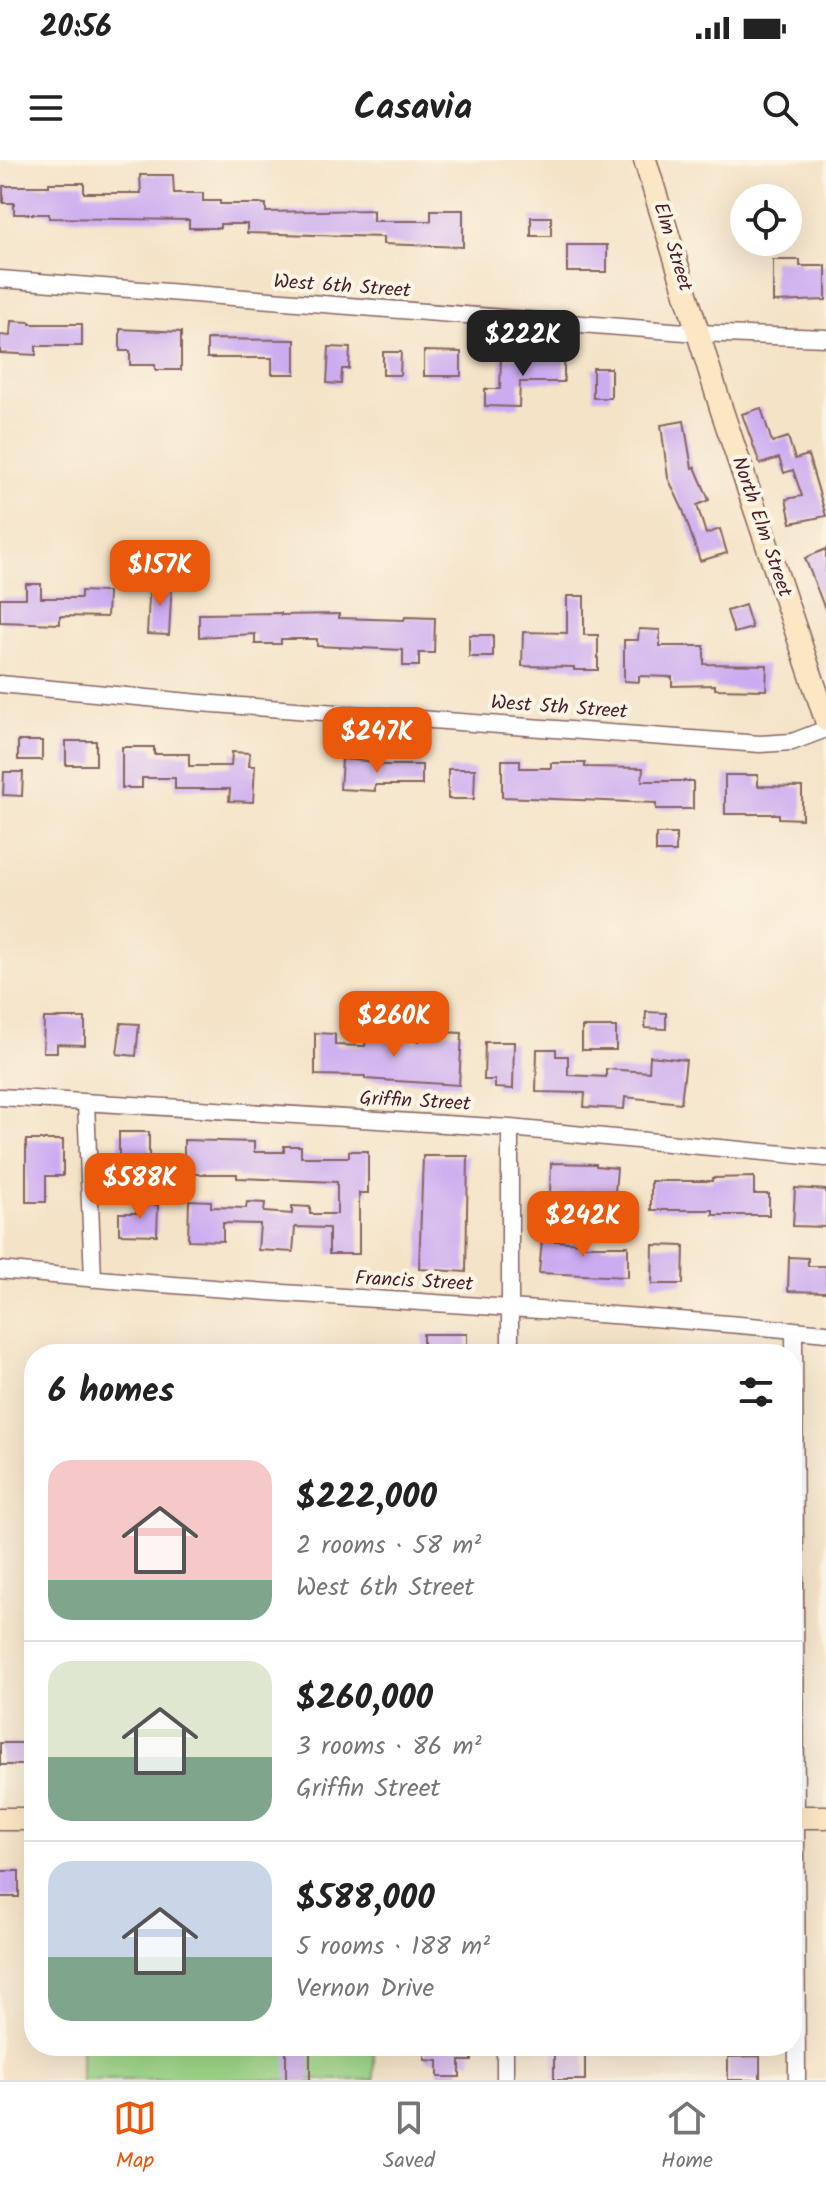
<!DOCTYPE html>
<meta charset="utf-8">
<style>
body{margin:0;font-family:Kalam,sans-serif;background:#f6f6f6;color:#222;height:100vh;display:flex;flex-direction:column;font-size:30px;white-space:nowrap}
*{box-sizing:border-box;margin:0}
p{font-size:26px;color:#767676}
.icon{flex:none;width:44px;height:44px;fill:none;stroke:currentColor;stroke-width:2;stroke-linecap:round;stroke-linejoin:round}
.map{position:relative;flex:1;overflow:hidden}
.drawer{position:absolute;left:24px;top:1184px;width:778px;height:712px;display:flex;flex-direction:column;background:#fff;border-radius:32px;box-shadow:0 8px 32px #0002}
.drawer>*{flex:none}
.fabs{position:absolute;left:730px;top:24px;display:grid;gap:16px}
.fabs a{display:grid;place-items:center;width:72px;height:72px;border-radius:50%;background:#fff;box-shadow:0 8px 32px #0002;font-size:40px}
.price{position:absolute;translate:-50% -68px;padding:0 18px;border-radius:16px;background:#ea580c;color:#fff;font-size:26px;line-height:52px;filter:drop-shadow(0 2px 4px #0008)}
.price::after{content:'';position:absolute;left:50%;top:48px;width:24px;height:18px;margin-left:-12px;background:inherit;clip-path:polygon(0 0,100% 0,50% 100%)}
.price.active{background:#222;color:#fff}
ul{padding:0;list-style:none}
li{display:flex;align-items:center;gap:24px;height:200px;padding:0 24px}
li+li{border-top:2px solid #e0e0e0}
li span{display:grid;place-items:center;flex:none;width:224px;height:160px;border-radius:24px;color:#555}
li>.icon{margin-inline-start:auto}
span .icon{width:96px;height:96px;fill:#fffc;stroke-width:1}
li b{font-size:34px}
h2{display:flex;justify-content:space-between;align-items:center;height:96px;padding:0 24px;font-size:34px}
.status{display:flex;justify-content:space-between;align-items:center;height:56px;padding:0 40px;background:#fff;direction:ltr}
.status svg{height:22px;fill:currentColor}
header{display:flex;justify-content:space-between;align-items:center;height:104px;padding:0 24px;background:#fff;font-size:36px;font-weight:700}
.menu{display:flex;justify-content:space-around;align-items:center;height:112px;border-top:2px solid #e0e0e0;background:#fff;font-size:22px;color:#767676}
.menu a{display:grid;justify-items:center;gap:4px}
.menu .active{color:#ea580c}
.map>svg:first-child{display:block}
.green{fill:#9cd587;stroke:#737a59;stroke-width:2}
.building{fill:#ccabf1}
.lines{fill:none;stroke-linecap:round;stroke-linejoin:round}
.street-casing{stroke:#866462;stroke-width:19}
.secondary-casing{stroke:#866462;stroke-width:25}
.street{stroke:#fff;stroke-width:16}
.secondary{stroke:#fbe7c3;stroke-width:22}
.labels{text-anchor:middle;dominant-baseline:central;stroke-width:8;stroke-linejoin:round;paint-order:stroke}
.street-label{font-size:20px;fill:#4a1f2b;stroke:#fcf5e5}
</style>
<div class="status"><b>20:56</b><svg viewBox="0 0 49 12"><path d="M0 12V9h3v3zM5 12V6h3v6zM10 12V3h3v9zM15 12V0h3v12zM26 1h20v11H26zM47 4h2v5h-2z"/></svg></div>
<header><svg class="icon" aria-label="menu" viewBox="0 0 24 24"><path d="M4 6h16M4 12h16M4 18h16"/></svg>Casavia<svg class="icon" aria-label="search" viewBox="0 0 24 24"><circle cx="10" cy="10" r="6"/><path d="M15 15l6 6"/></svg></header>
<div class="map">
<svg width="826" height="1920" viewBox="0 0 826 1920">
<rect width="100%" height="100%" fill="#fcf5e5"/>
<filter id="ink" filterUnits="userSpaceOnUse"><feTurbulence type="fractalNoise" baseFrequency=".0125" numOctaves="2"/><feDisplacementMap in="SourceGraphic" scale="16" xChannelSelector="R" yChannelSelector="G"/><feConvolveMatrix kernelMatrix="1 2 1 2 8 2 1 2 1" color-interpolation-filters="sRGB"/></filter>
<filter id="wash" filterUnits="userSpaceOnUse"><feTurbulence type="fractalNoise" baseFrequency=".006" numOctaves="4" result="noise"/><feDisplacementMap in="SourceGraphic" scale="32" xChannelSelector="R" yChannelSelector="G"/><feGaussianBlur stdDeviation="1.8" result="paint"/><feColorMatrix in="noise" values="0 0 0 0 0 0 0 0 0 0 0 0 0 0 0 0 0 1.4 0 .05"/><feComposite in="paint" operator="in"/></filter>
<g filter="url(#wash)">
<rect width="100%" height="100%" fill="#f4e3c7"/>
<path class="green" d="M 81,1886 L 374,1886 L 374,1920 L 81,1920 Z"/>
<g id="blocks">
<path class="building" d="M 140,15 L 173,15 L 174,33 L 203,33 L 203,41 L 220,41 L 220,44 L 266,44 L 266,52 L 373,50 L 373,61 L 431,61 L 431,50 L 463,50 L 463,87 L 383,84 L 383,77 L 247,73 L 247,64 L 220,64 L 220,68 L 189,68 L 189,60 L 49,58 L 49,54 L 14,54 L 14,43 L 3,43 L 3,26 L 49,26 L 49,23 L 84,23 L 84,33 L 141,33 Z
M 531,57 L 551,57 L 551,76 L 531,76 Z
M 567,85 L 607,85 L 607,112 L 567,112 Z
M 773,100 L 800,100 L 800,106 L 826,106 L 826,140 L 773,142 Z
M 11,161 L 30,162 L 30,164 L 82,164 L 82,186 L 36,186 L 36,195 L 0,193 L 0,175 L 10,176 Z
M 120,169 L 181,172 L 181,210 L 155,210 L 155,205 L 130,205 L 130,191 L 120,191 Z
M 207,179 L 295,180 L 295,214 L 272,214 L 272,198 L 207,198 Z
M 329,187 L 350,188 L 349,209 L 342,209 L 341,224 L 327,223 Z
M 424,191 L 461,192 L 461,216 L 424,216 Z
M 383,192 L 401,192 L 400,215 L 383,215 Z
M 534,197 L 564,197 L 564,222 L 520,222 L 519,247 L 485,246 L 485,229 L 500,229 L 501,198 Z
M 593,208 L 611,208 L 611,238 L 593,238 Z
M 761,248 L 772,282 L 788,277 L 795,299 L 808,295 L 826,356 L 791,363 L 786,339 L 802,336 L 793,310 L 784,313 L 779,298 L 760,304 L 742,254 Z
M 684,261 L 692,308 L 695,307 L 709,340 L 697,345 L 706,374 L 720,369 L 727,393 L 700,401 L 683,350 L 668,318 L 661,265 Z
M 826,389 L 826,449 L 825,449 L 805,398 Z
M 150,420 L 172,421 L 169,475 L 147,474 Z
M 26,424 L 41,424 L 41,438 L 81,438 L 81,431 L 108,432 L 107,457 L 60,456 L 60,464 L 0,462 L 0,438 L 26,438 Z
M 567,436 L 584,436 L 584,475 L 598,475 L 598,510 L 574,510 L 574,507 L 522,506 L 523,472 L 567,473 Z
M 745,445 L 752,468 L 734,473 L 727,451 Z
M 281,453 L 281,455 L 339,454 L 339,458 L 404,460 L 405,457 L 435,458 L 434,493 L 419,493 L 419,506 L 403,506 L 403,490 L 317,486 L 317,479 L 281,479 L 281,484 L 255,484 L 255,474 L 199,477 L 199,454 Z
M 639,469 L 660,470 L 660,486 L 704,486 L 704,504 L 767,505 L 766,530 L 715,529 L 715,525 L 672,526 L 672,517 L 639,516 L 639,522 L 624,521 L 624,480 L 638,480 Z
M 469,475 L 493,475 L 493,497 L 469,497 Z
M 18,581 L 42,581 L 42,600 L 18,600 Z
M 66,581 L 96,581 L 96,605 L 66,605 Z
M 122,587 L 154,587 L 154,594 L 189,594 L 189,606 L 231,606 L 232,592 L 250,593 L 249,606 L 255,606 L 253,642 L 229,641 L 230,629 L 175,629 L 175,618 L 142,618 L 142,628 L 122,628 Z
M 342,599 L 377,602 L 377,605 L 422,605 L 422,625 L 375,625 L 375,631 L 340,629 Z
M 502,600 L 520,600 L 520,608 L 551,608 L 551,603 L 585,603 L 585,607 L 643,608 L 642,621 L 693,621 L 693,649 L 656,649 L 656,643 L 502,637 Z
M 448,609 L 475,609 L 474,639 L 448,639 Z
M 4,612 L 23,612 L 22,636 L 3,635 Z
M 725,615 L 758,615 L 758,626 L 802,627 L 802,659 L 779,658 L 779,654 L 725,654 Z
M 656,674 L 676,674 L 676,692 L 656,692 Z
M 646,852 L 666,853 L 666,869 L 645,868 Z
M 44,858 L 85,858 L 85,885 L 57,884 L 57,892 L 43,892 Z
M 121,863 L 139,864 L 136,896 L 117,894 Z
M 582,867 L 616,867 L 616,890 L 582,890 Z
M 420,871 L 462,873 L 459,925 L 365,919 L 365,916 L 315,915 L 315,873 L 335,874 L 335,885 L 365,886 L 366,879 L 419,881 Z
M 485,882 L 514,882 L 513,929 L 495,928 L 495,920 L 484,920 Z
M 537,889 L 556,889 L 556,896 L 568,896 L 568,915 L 606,917 L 606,909 L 649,912 L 650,896 L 686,900 L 681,943 L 625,937 L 624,949 L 584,947 L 585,933 L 536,932 Z
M 119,972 L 149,972 L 149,1008 L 119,1008 Z
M 26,980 L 63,980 L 63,1016 L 46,1016 L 46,1042 L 26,1042 Z
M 184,980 L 254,982 L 254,992 L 284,992 L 284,986 L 301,986 L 301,997 L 349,997 L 349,991 L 368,991 L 368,1033 L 359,1033 L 359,1094 L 329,1094 L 329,1068 L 295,1067 L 293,1092 L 258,1090 L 260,1064 L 223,1063 L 223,1081 L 188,1080 L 189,1040 L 211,1041 L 211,1047 L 246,1048 L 247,1042 L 265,1043 L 264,1052 L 292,1054 L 292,1046 L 310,1047 L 310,1054 L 337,1054 L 337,1022 L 237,1018 L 237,1014 L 184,1014 Z
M 423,996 L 468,996 L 466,1112 L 419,1109 Z
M 551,1003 L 596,1004 L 596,1006 L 617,1008 L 615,1032 L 585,1030 L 585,1035 L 550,1034 Z
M 754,1017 L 754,1034 L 769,1034 L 769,1055 L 713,1055 L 713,1050 L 651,1050 L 651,1021 L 712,1021 L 712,1018 Z
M 795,1028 L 826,1030 L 826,1067 L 793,1066 Z
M 137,1044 L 158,1045 L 157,1075 L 119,1074 L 119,1053 L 137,1053 Z
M 542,1080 L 581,1083 L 581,1086 L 628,1086 L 628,1117 L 539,1113 Z
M 653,1085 L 684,1086 L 683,1124 L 652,1124 Z
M 789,1097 L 808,1098 L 808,1106 L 826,1106 L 826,1132 L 788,1131 Z
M 423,1174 L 467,1174 L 467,1194 L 423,1194 Z
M 0,1583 L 34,1583 L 34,1605 L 0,1605 Z
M 0,1711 L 19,1711 L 19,1737 L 0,1737 Z
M 286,1886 L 310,1886 L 310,1920 L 286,1920 Z
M 425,1886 L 472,1886 L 472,1901 L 460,1901 L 460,1917 L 438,1917 L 438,1901 L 425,1900 Z
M 554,1886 L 585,1886 L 585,1920 L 554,1920 Z
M 760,1896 L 760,1920 L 728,1920 L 728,1897 Z"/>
</g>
</g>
<g filter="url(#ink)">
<use href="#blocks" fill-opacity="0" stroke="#866462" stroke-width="2"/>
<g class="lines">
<g class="street-casing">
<path id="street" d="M 0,119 L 698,173 L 826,178
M 0,524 L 200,543 L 760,584 L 792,582 L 826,569
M 0,937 L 510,968 L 826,998
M 86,942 L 93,1119
M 0,1110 C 275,1137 551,1146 826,1173
M 794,1170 L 797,1920
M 510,1194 L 510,968
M 505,1920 L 505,1886"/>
</g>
<g class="secondary-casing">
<path id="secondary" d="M 645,0 L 722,251 L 826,560
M 792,1657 L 826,1657
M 0,1659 L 34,1659"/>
</g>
<use href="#street" class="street"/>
<use href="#secondary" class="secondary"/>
</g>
</g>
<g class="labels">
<g class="street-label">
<text transform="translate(672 87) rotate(73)">Elm Street</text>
<text transform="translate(342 127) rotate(4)">West 6th Street</text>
<text transform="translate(761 367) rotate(71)">North Elm Street</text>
<text transform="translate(559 548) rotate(4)">West 5th Street</text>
<text transform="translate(415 942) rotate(3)">Griffin Street</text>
<text transform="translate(414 1122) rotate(3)">Francis Street</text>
</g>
</g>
</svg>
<div class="fabs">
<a><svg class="icon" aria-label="locate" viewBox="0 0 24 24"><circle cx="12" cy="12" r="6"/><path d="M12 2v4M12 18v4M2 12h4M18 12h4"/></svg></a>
</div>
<b class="price active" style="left:523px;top:218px">$222K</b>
<b class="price" style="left:160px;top:448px">$157K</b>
<b class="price" style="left:377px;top:615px">$247K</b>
<b class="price" style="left:394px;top:899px">$260K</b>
<b class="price" style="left:140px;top:1061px">$588K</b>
<b class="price" style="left:583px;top:1099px">$242K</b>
<section class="drawer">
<h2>6 homes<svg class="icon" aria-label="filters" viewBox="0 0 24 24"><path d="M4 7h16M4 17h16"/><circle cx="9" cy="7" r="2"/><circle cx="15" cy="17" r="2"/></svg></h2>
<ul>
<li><span style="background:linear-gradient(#f6c9c9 75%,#7fa58c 0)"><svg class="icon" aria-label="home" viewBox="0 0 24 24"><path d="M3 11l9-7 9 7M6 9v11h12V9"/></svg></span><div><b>$222,000</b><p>2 rooms · 58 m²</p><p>West 6th Street</p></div></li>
<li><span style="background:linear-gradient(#dfe7d0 60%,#7fa58c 0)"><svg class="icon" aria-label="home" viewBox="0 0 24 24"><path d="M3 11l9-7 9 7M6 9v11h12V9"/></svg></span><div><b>$260,000</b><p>3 rooms · 86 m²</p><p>Griffin Street</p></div></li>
<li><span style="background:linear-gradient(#c9d6e8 60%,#7fa58c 0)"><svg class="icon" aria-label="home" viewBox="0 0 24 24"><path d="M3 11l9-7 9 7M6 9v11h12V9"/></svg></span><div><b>$588,000</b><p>5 rooms · 188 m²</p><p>Vernon Drive</p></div></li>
</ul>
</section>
</div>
<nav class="menu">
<a class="active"><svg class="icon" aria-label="map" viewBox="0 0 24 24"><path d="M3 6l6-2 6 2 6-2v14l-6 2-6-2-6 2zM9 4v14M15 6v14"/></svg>Map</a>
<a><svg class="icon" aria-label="saved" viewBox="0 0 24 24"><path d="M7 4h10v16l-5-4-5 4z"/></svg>Saved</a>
<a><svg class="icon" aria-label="home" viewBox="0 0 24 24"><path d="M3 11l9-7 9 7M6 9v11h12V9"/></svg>Home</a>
</nav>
